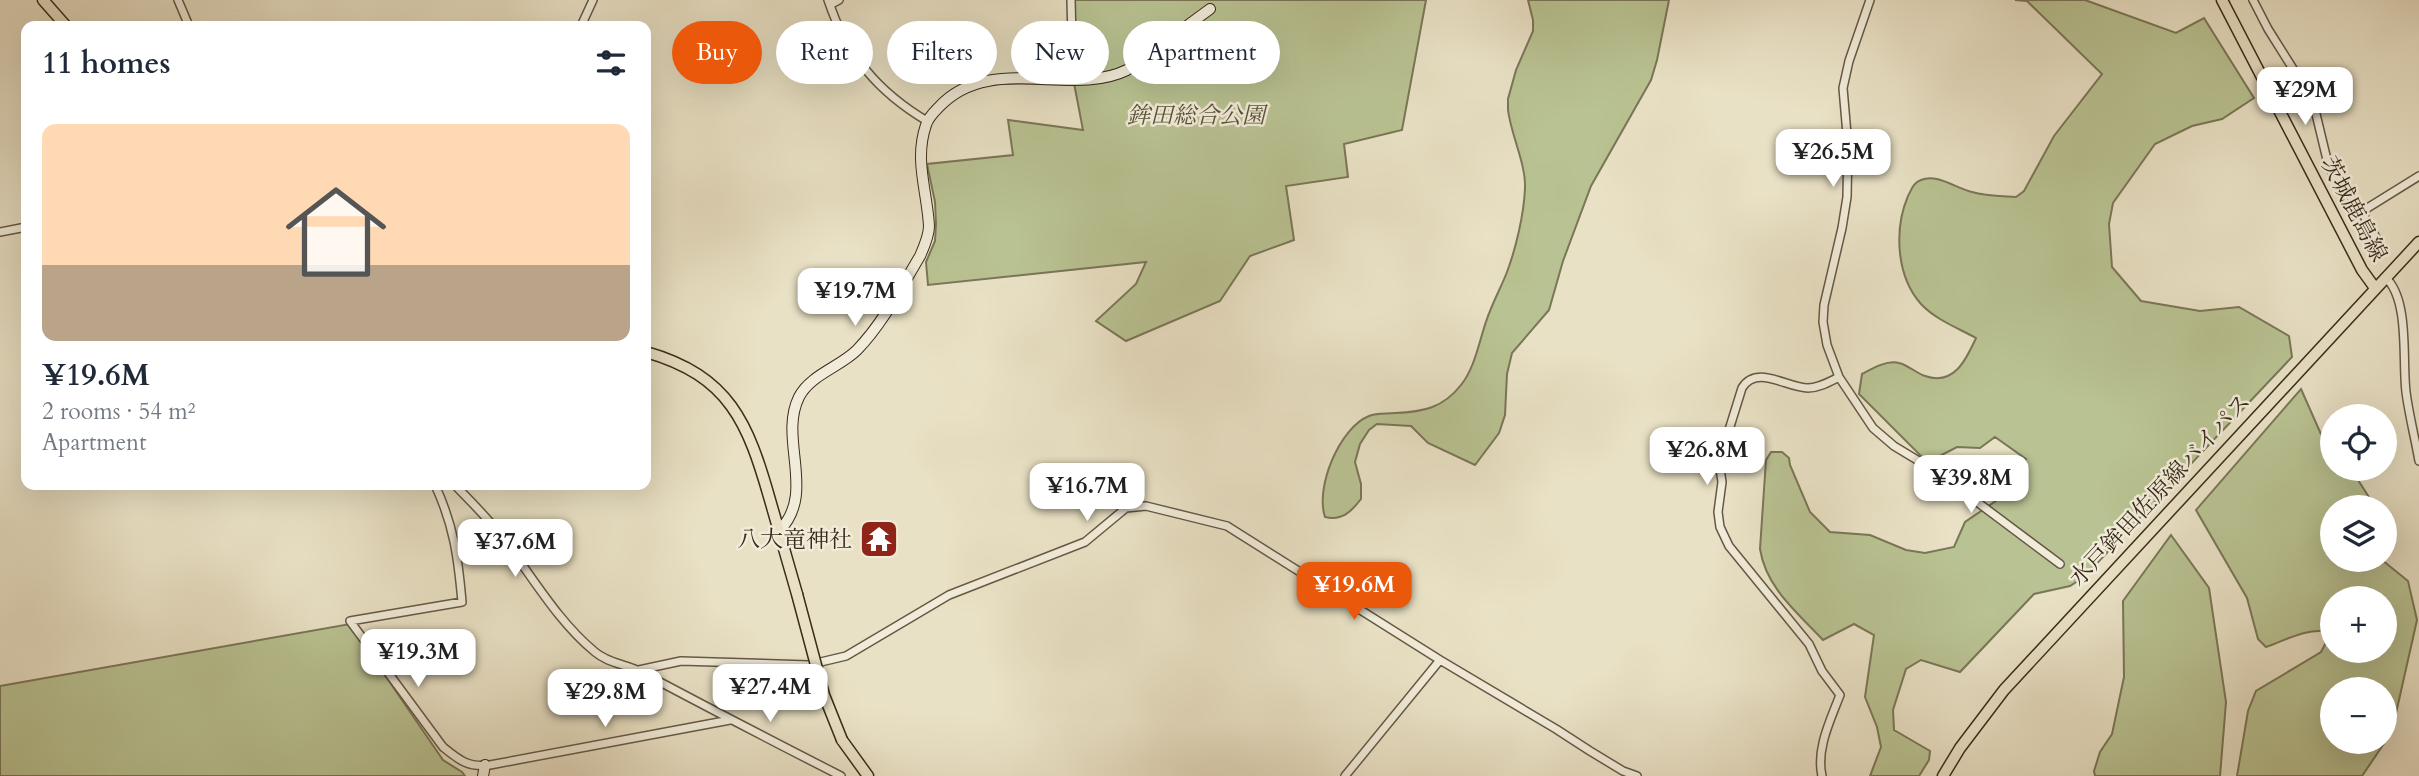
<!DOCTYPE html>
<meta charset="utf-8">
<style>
body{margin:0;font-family:Cardo,"Noto Serif JP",serif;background:#f2f2f3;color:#1f2937;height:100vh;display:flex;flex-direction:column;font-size:26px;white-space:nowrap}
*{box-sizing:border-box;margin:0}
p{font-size:23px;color:#747a83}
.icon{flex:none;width:38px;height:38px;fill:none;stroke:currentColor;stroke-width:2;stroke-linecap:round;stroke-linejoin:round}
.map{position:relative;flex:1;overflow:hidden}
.sheet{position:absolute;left:21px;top:21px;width:630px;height:469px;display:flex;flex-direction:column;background:#fff;border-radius:14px;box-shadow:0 7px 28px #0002}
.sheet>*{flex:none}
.top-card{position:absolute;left:672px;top:21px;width:665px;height:63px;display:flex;gap:14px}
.tools{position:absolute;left:2320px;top:404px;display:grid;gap:14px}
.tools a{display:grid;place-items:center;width:77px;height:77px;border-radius:50%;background:#fff;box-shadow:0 7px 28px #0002;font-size:35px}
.price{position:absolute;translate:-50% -60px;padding:0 16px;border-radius:14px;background:#fff;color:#222;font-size:23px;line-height:46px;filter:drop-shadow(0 2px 4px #0008)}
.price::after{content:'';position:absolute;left:50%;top:42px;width:21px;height:16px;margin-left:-10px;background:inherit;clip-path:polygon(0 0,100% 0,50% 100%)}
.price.active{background:#ea580c;color:#fff}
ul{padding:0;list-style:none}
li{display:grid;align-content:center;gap:14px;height:371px;padding:0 21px}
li+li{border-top:2px solid #e0e1e3}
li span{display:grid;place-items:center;height:217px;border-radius:14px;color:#555}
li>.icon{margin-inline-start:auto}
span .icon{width:126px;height:126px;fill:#fffc;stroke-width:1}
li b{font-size:30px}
h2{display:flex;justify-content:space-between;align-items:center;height:84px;padding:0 21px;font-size:30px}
.chip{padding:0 24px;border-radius:32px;background:#fff;box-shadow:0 7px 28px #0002;font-size:24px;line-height:63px}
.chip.active{background:#ea580c;color:#fff}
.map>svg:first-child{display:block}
.green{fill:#b9c292;stroke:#7a7657;stroke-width:2;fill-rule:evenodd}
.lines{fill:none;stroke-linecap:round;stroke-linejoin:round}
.street-casing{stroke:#665846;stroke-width:10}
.secondary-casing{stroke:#3b2b1c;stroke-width:12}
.primary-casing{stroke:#3b2b1c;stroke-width:13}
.street{stroke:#f1ecd9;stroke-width:7}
.secondary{stroke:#f1ecd9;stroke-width:10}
.primary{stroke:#e9e1c5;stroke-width:10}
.primary-bridge-casing{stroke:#3b2b1c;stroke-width:13;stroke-linecap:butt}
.primary-bridge{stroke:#e9e1c5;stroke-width:10}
.labels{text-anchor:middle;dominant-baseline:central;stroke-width:5;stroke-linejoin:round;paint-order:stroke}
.park-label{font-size:23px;font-style:italic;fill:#5a513a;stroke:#f1ecd9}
.street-label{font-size:23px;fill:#3b2b1c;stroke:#f1ecd9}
.poi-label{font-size:23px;fill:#3b2b1c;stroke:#f1ecd9;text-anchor:end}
</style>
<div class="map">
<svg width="2419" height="776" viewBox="0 0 2419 776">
<rect width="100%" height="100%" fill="#e9e1c5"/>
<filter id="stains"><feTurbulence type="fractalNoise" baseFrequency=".00286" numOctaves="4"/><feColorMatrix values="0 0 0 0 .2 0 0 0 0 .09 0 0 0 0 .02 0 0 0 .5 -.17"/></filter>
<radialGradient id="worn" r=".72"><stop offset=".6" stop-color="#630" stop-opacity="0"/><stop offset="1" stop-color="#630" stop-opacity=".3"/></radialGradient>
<path class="green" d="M 1071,0 L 1426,0 L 1402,130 L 1344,144 L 1348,177 L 1286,186 L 1294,240 L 1250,256 L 1220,301 L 1126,341 L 1096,321 L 1136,284 L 1146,262 L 928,285 L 926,262 L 935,241 L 936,224 L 935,202 L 927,164 L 1013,155 L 1008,120 L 1083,130 L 1073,78 Z
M 1528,0 L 1669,0 L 1657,60 L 1651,80 L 1591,186 L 1563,261 L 1549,310 L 1512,353 L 1507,374 L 1505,415 L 1499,433 L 1475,465 L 1428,443 L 1411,426 L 1377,424 L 1369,430 L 1360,444 L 1355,462 L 1361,484 L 1361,499 C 1351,512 1342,521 1325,517 C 1315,488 1339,428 1369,416 C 1377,413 1386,414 1395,413 C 1423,412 1443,408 1461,385 C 1477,365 1480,334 1490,311 C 1495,298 1502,285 1507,272 C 1516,248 1524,214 1525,188 C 1526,164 1511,135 1508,110 L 1508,99 L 1516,70 L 1533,31 L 1533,20 Z
M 2015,0 L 2085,0 L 2176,33 L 2204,18 L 2254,98 L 2222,119 L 2192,126 L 2155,144 L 2113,203 L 2109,224 L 2112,267 L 2141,301 L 2200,311 L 2239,307 L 2289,336 L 2292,357 L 2084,577 L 2070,586 L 2034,594 L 1960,672 L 1921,660 L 1906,669 L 1893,710 L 1894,730 L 1930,751 L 1929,760 L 1919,776 L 1870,776 L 1881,747 L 1877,727 L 1865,697 L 1874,635 L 1854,624 L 1823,640 C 1798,613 1766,588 1760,549 L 1766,460 L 1771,452 L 1782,452 L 1789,458 L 1790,465 L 1810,512 L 1830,532 L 1870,535 L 1906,550 L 1925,553 L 1954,547 L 1965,522 L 2006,494 L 2026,459 L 1995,437 L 1980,448 L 1957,447 L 1930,461 L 1921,456 L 1859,394 L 1862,374 C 1873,368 1887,360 1899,363 C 1908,365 1916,373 1925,376 C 1954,386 1966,360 1976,338 C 1958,328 1936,320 1921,304 C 1896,276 1894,229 1908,196 C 1912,189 1913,183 1921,180 C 1937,173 1957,189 1972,192 C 1986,196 2002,196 2016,197 L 2024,191 L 2054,136 L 2102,74 L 2027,1 Z
M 2301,389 L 2324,441 L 2333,452 L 2333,469 L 2351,469 L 2374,505 L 2373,507 L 2333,508 L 2333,560 L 2382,560 L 2408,581 L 2417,620 L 2392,731 L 2385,741 L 2385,690 L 2333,690 L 2333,742 L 2385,742 L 2362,776 L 2237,776 L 2248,711 L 2256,691 L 2321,652 L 2331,633 C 2310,626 2286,640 2266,647 L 2258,639 L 2247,598 L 2196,510 ZM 2385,598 L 2385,651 L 2333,651 L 2333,598 Z
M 2171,535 L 2209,588 L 2226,702 L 2220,776 L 2095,776 L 2094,771 L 2100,752 L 2112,734 L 2124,677 L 2123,601 Z
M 350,624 L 443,760 L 462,772 L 465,776 L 0,776 L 0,686 Z"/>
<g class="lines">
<g class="street-casing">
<path id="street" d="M 178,0 L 189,26
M 828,0 C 846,54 878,92 927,121
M 1071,0 L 1073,78
M 1870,0 L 1849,61 L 1843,88 L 1848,146 L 1847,197 L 1842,228 L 1824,305 L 1823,322 L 1827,345 L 1839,377 L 1873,428 L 1894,446 L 1937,472 L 2060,564
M 2253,0 L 2268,29 L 2295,72 L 2316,114 L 2329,168 L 2364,216 L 2379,243
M 830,5 L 839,0
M 581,26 L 593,0
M 2361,212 L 2419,176
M 0,232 L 26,227
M 2385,277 C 2410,299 2402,360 2406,392 C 2409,415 2415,438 2419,461
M 435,485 C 454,526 458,557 462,602 L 350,621 L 443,747 C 459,760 468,768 490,765 L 730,720
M 455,485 C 469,500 485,515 498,532 C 530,572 555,619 595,652 C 609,664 627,664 643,673 C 709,708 774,742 841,776
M 639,670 L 681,661 L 808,665 L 846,656 L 949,595 L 1085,542 L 1126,508 L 1146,506 L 1227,526 L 1440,660 L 1556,729 L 1590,751 L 1623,771 L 1637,776
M 1345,776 L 1440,660
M 1822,776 C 1816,749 1830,721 1840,695 L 1822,671 L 1809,644 L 1729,546 L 1720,527 L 1718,512 L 1722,482 L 1719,462 L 1742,388 C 1757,364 1787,388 1808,388 C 1819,388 1829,382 1839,377"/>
</g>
<g class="secondary-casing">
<path id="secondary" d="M 779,531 C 817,493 778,439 799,397 C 810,375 840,367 857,350 C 883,323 901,288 920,256 C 924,247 929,236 929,226 C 927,190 914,160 926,125 C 928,118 933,113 938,108 C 989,52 1070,98 1127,70 L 1210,9
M 483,776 L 485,765"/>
</g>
<g class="primary-casing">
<path id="primary" d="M 43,0 L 66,26
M 2222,0 L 2362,270 L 2375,288
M 646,352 C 730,376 748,423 770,500 C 779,531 788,563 797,594
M 842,740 L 868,776
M 1943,776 L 1960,748 L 2004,690 L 2419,242"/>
</g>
<use href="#street" class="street"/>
<use href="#secondary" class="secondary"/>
<use href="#primary" class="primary"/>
<g class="primary-bridge-casing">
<path id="primary-bridge" d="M 797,594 L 824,695 L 842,740"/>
</g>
<use href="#primary-bridge" class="primary-bridge"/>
</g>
<defs>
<g id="temple-square" transform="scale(2.0125)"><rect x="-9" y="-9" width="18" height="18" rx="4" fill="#8f2418" stroke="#f1ecd9"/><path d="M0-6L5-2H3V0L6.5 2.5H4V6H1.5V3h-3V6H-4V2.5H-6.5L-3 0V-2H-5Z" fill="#fff"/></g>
</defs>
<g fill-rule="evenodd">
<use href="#temple-square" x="879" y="539"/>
</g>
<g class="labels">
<g class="park-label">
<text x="1196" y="115">鉾田総合公園</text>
</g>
<g class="street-label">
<text transform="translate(2354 209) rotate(62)">茨城鹿島線</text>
<text transform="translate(2160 490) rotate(-47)">水戸鉾田佐原線バイパス</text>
</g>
<g class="poi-label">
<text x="852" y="539">八大竜神社</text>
</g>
</g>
<rect width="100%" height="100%" filter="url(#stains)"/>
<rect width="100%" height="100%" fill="url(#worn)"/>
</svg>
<div class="tools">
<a><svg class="icon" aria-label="locate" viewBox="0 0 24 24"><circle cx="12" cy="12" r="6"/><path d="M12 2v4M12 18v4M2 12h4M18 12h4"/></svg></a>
<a><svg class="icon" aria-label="layers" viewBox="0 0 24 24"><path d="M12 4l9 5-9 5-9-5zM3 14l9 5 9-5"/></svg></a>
<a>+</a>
<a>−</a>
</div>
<b class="price" style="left:2305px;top:127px">¥29M</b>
<b class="price" style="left:1833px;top:189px">¥26.5M</b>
<b class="price" style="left:855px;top:328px">¥19.7M</b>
<b class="price" style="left:1707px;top:487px">¥26.8M</b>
<b class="price" style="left:1971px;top:515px">¥39.8M</b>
<b class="price" style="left:1087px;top:523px">¥16.7M</b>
<b class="price" style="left:515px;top:579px">¥37.6M</b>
<b class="price active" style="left:1354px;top:622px">¥19.6M</b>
<b class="price" style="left:418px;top:689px">¥19.3M</b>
<b class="price" style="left:770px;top:724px">¥27.4M</b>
<b class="price" style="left:605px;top:729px">¥29.8M</b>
<div class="top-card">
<a class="chip active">Buy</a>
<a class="chip">Rent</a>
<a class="chip">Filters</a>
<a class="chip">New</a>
<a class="chip">Apartment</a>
</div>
<section class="sheet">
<h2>11 homes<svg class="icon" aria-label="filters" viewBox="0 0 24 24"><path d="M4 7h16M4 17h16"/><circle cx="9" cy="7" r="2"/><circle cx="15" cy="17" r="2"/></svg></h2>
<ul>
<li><span style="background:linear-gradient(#ffd9b3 65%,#b9a48a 0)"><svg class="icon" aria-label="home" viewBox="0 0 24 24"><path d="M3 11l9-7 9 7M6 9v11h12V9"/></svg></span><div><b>¥19.6M</b><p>2 rooms · 54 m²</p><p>Apartment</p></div></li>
</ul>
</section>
</div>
